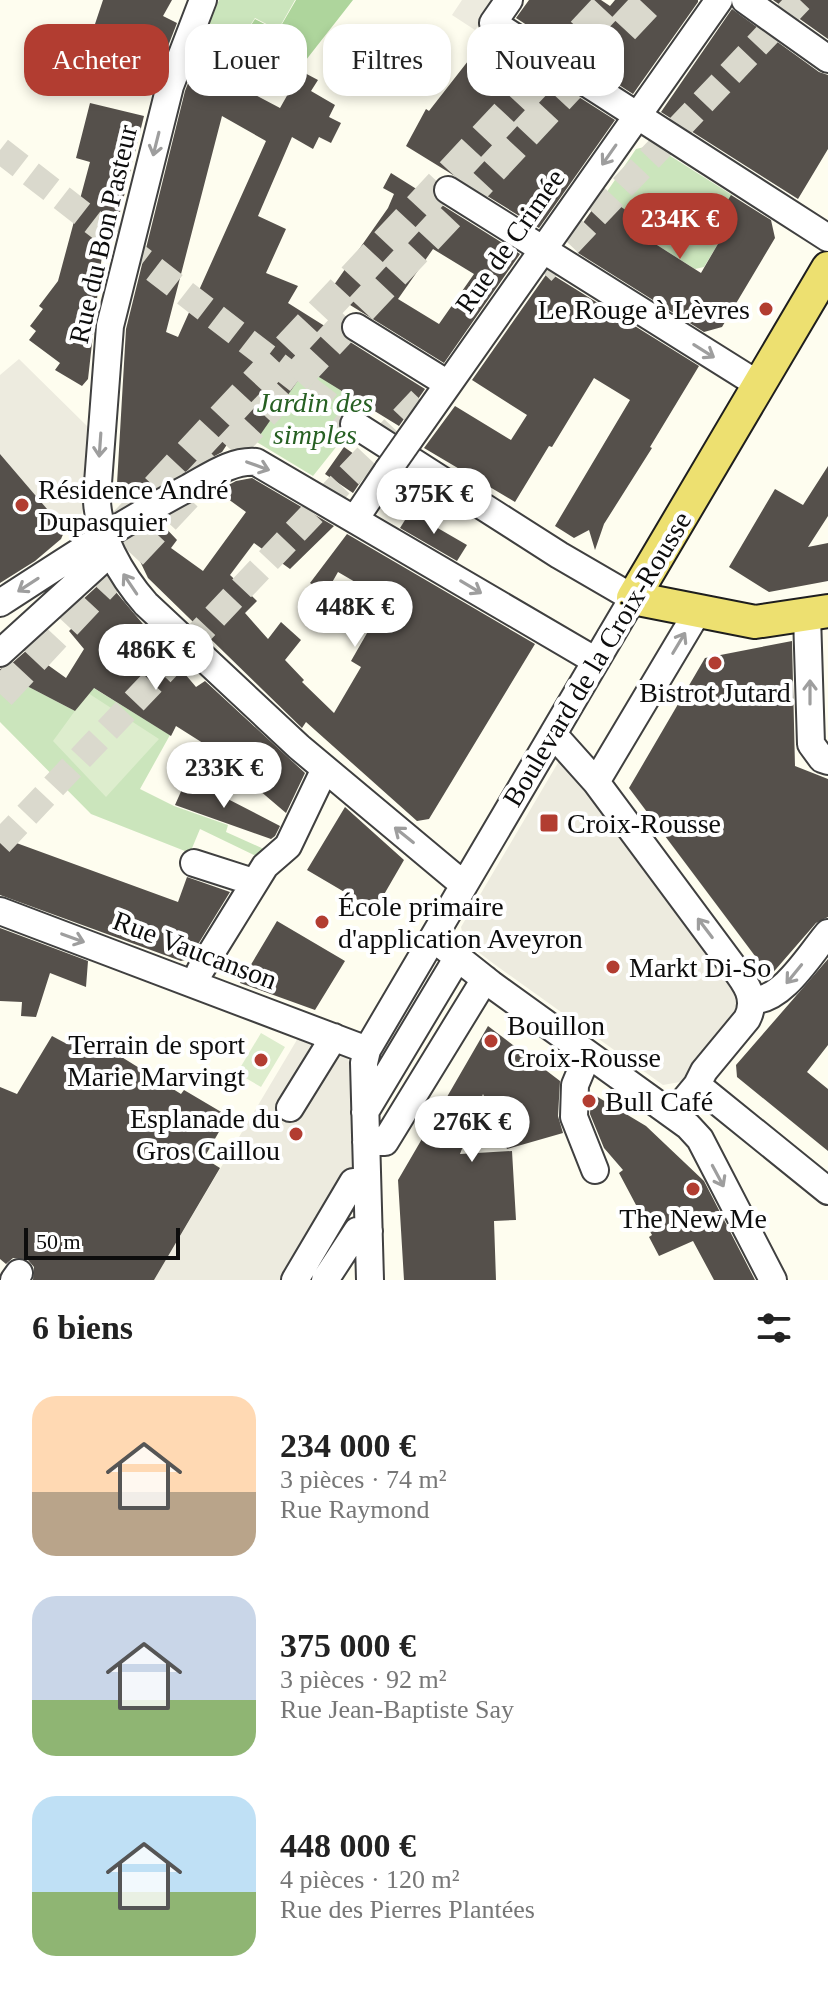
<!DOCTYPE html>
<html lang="fr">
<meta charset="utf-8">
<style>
body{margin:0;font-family:Georgia,serif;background:#f2f2f2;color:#222;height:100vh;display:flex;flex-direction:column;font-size:30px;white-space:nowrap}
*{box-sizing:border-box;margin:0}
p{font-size:26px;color:#767676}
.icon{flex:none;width:44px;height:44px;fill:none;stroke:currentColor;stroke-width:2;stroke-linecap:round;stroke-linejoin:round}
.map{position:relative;height:1280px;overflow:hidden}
.panel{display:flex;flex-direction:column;background:#fff;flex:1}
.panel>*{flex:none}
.top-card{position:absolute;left:24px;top:24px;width:780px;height:72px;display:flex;gap:16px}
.scale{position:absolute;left:24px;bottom:20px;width:156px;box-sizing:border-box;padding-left:8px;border:4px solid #0d0d0d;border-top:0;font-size:22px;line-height:28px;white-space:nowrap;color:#0d0d0d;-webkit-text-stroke:6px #fff;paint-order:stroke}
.price{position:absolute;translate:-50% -68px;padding:0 18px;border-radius:28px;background:#fff;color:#222;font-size:26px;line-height:52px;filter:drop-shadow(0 2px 4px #0008)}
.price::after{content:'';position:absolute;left:50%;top:48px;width:24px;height:18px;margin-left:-12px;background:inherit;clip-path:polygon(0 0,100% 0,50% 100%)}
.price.current{background:#b23d31;color:#fff}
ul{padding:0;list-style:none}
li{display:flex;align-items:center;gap:24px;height:200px;padding:0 32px}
li span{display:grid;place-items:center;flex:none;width:224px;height:160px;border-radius:24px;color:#555}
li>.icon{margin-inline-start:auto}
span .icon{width:96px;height:96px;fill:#fffc;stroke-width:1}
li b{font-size:34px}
h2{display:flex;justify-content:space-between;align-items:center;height:96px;padding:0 32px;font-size:34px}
.tag{padding:0 28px;border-radius:24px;background:#fff;box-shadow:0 4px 12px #0003;font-size:28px;line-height:72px}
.tag.current{background:#b23d31;color:#fff}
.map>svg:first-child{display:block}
.green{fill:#cbe5bc}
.forest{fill:#aed59c}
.pitch{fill:#ddedcd}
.plaza{fill:#edebdf}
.building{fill:#55504b;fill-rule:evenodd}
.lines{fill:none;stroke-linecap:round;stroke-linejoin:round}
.minor-tunnel{stroke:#dad9cd;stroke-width:26;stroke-dasharray:26 13;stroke-linecap:butt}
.major-tunnel{stroke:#dad9cd;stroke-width:32;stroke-dasharray:32 16;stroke-linecap:butt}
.minor-casing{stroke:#404040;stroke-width:30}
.major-casing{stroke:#1e1e1e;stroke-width:36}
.minor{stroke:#fff;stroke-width:26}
.major{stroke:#ede070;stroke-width:32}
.minor-bridge-casing{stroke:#404040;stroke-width:30;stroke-linecap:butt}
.minor-bridge{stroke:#fff;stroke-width:26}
.oneway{stroke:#9e9e9e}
.poi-dot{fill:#b23d31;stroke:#fff;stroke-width:3}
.labels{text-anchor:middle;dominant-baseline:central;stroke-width:8;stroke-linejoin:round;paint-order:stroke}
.street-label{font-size:28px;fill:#0d0d0d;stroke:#fff}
.poi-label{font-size:28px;fill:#0d0d0d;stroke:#fff;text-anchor:start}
.park-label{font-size:28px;font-style:italic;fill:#276023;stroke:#fff}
</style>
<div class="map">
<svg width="828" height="1280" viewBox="0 0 828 1280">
<rect width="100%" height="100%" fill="#fefdef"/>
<path class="green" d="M 219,0 L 295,0 L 278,30 L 255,18 L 237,45 L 207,29 Z
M 653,145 L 732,195 L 710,230 L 722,237 L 704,267 L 695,269 L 635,231 L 641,220 L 604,196 L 636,149 Z
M 312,361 L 368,407 L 313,476 L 255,441 L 278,405 L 280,406 Z
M 0,672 L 75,711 L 92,687 L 170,735 L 140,789 L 174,806 L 228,825 L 226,832 L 266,850 L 262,859 L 200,829 L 190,853 L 91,814 L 0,722 Z"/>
<path class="forest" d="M 296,0 L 353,0 L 295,74 L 238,45 L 255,19 L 278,31 Z"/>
<path class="pitch" d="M 88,693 L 159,739 L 106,797 L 53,741 Z
M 261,1033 L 285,1047 L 261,1087 L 237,1073 Z"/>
<path class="plaza" d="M 462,0 L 497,0 L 475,30 L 452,15 Z
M 19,359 L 88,427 L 83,512 L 65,530 L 0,454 L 0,375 Z
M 563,760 L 739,988 L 740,1014 L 680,1082 L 663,1085 L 494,964 L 468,944 L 463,936 L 461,927 L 559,761 Z
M 301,1033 L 342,1050 L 349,1061 L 356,1190 L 302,1280 L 154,1280 Z"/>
<path class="building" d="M 103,0 L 172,0 L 163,16 L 177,23 L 163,59 L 131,48 L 129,55 L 111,49 L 113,43 L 91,36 Z
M 529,0 L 601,0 L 610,6 L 615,0 L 698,0 L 698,2 L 633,94 L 516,18 Z
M 773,0 L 828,0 L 828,39 Z
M 732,9 L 819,72 L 828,75 L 828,149 L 798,199 L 661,112 Z
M 207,35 L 247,58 L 233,83 L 280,108 L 301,71 L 318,80 L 311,91 L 335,105 L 329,117 L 341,123 L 331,143 L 319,137 L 313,149 L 292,137 L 258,216 L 286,229 L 266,273 L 298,286 L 288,303 L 425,389 L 399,426 L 306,369 L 258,438 L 238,428 L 222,452 L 130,502 L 116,501 L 126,329 L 185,91 ZM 222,116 L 266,141 L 178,337 L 166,332 Z
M 486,38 L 615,120 L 539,228 L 406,146 L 426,109 L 429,111 Z
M 90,103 L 144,116 L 118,220 L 106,219 L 88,379 L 82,386 L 55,370 L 60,363 L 29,340 L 36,331 L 30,326 L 43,309 L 39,306 L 58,281 L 90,162 L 76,158 Z
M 391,173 L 520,254 L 444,363 L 329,292 L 388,208 L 394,194 L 383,188 ZM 433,249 L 474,274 L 439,324 L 398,299 Z
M 731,195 L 771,220 L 775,238 L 722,327 L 704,332 L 578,253 L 575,234 L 595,206 L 598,208 L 601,202 L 608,207 L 612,201 L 641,220 L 635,231 L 701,273 L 722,237 L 710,230 Z
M 548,272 L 699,366 L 650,447 L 652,448 L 604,524 L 595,550 L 589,530 L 574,538 L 555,526 L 630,400 L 594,378 L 552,447 L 549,446 L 515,502 L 424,448 L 455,406 L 511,440 L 527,415 L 472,380 Z
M 344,447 L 371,466 L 353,493 L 325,474 Z
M 0,454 L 65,530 L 61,539 L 35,561 L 0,583 Z
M 828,466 L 828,516 L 808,547 L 828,543 L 828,581 L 769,592 L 729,567 L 775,489 L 803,505 Z
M 252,478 L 334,526 L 290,569 L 254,543 L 230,575 L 257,601 L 245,613 L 268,639 L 281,622 L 301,640 L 285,660 L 304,680 L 302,682 L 334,713 L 361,667 L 351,661 L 386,600 L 338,572 L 326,593 L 310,583 L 347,534 L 535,644 L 429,819 L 417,821 L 306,722 L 302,728 L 148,578 L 138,557 L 141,539 L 148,528 L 160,522 L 177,540 L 171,548 L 203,571 L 246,512 L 217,491 L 236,481 Z
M 410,512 L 467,545 L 457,561 L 400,528 Z
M 105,579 L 196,687 L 205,681 L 305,773 L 286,813 L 206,745 L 176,726 L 171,736 L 94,688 L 75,711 L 0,672 L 0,669 L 10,665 L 27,650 L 66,678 L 84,649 L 69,631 L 74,626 L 72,623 L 74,622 L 68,613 Z
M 792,641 L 795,766 L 828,779 L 828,917 L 816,923 L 770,976 L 629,788 L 705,658 Z
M 187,778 L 280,826 L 275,836 L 271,839 L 175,805 Z
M 345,807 L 404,860 L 375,910 L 307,870 Z
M 0,837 L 178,902 L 187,877 L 230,892 L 189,959 L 181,961 L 0,895 Z
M 277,921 L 345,961 L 315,1010 L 240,983 Z
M 0,928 L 88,961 L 86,987 L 50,973 L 36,1017 L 21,1016 L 22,1002 L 0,1001 Z
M 828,959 L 828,1045 L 807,1072 L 828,1089 L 828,1151 L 737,1077 L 736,1065 Z
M 488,1026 L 560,1081 L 558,1116 L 563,1133 L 507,1149 L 483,1094 L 460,1154 L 512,1151 L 516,1220 L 494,1221 L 496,1280 L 404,1280 L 398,1180 L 426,1132 L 420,1129 L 434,1106 L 440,1109 Z
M 52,1036 L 67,1044 L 70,1039 L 82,1046 L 84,1042 L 109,1056 L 112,1051 L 181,1094 L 184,1090 L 228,1116 L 204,1158 L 220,1168 L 154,1280 L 33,1280 L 34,1267 L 28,1260 L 13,1258 L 6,1264 L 0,1259 L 0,1087 L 17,1094 Z
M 591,1095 L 596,1096 L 646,1126 L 704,1181 L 755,1280 L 714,1280 L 693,1241 L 659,1256 L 649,1237 L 652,1235 L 619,1173 L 623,1170 L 604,1148 L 590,1114 Z"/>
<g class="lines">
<path class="minor-tunnel" d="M 0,150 L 354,424
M 542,272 L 800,0
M 0,843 L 446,373"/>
<path class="major-tunnel" d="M 124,524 L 613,0
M 0,694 L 650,0"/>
<g class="minor-casing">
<path id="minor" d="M 203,0 L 170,86 L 110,326 L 97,496 C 96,533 122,577 146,604 L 299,747 L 464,885
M 509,0 L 493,23 L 828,238
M 745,0 L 828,59
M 448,190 L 759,385
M 356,327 L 448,384
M 354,424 L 559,555 L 633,598 L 367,1050 L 364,1063 L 370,1280
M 409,440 L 719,0
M 355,519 L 388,470
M 0,603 C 62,563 123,522 188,488 C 209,477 231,460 256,462 L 596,661
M 807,616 L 811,744 L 822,759 L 828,761
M 0,653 L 100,562
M 553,734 L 596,782 L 732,965 C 745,982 758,998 747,1019 L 704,1071 L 697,1085 L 673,1114
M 596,782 L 698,611
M 194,863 L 253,882
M 0,911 L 367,1050
M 433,938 L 491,984 L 688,1126 L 700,1139 L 773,1280
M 200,971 L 265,866 L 288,846 L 321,777
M 752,1000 C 782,1002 810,954 828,933
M 588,1054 L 575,1085 L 574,1117 L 595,1170
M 697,1085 L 828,1191
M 290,1108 L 334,1037
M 365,1112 L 458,957
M 366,1142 L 385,1142 L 485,979
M 14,1280 L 19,1273
M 295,1280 L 353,1182
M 325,1280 L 357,1231 L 369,1231"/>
</g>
<g class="major-casing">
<path id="major" d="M 828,268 L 633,598 L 755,622 L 828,611"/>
</g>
<use href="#minor" class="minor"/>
<use href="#major" class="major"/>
<g class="minor-bridge-casing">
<path id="minor-bridge" d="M 388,470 L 409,440"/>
</g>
<use href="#minor-bridge" class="minor-bridge"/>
</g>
<defs><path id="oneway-shaft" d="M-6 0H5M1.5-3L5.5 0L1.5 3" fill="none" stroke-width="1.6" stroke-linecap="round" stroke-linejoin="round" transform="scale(2)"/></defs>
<g class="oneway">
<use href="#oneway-shaft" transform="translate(156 144) rotate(104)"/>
<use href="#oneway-shaft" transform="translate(609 155) rotate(125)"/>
<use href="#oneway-shaft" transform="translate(704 351) rotate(32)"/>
<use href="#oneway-shaft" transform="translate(100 445) rotate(94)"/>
<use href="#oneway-shaft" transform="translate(258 466) rotate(20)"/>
<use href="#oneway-shaft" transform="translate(130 584) rotate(-124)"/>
<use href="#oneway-shaft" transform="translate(28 585) rotate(147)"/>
<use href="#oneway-shaft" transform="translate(471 587) rotate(31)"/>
<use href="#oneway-shaft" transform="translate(679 643) rotate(-59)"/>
<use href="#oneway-shaft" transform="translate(810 692) rotate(-90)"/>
<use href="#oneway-shaft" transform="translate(404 835) rotate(-141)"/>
<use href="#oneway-shaft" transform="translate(705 928) rotate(-127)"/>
<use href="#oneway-shaft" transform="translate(73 938) rotate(20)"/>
<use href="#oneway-shaft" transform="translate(794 974) rotate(129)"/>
<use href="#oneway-shaft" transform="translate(718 1176) rotate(62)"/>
</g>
<g class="poi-dot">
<circle cx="766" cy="309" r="8"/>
<circle cx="22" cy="505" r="8"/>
<circle cx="715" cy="663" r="8"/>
<rect x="539" y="813" width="20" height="20" rx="4"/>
<circle cx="322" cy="922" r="8"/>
<circle cx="613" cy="967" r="8"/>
<circle cx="491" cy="1041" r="8"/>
<circle cx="261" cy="1060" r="8"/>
<circle cx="589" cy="1101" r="8"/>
<circle cx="296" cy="1134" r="8"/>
<circle cx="693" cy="1189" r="8"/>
</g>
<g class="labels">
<g class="street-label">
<text transform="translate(103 234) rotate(-77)">Rue du Bon Pasteur</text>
<text transform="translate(510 241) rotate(-55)">Rue de Crimée</text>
<text transform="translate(597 659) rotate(-59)">Boulevard de la Croix-Rousse</text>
<text transform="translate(195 950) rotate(21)">Rue Vaucanson</text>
</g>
<g class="poi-label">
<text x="750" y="309" text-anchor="end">Le Rouge à Lèvres</text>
<text x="38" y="489">Résidence André<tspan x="38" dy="32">Dupasquier</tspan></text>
<text x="715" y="692" text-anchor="middle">Bistrot Jutard</text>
<text x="567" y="823">Croix-Rousse</text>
<text x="338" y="906">École primaire<tspan x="338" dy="32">d'application Aveyron</tspan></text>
<text x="629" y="967">Markt Di-So</text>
<text x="507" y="1025">Bouillon<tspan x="507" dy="32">Croix-Rousse</tspan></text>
<text x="245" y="1044" text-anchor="end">Terrain de sport<tspan x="245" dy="32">Marie Marvingt</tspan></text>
<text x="605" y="1101">Bull Café</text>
<text x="280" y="1118" text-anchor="end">Esplanade du<tspan x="280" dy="32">Gros Caillou</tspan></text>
<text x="693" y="1218" text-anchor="middle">The New Me</text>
</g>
<g class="park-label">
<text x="315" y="402">Jardin des<tspan x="315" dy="32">simples</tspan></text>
</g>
</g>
</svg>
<div class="scale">50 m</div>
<b class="price current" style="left:680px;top:261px">234K €</b>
<b class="price" style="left:434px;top:536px">375K €</b>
<b class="price" style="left:355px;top:649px">448K €</b>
<b class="price" style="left:156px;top:692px">486K €</b>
<b class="price" style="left:224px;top:810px">233K €</b>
<b class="price" style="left:472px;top:1164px">276K €</b>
<div class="top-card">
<a class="tag current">Acheter</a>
<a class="tag">Louer</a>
<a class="tag">Filtres</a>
<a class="tag">Nouveau</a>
</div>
</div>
<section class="panel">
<h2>6 biens<svg class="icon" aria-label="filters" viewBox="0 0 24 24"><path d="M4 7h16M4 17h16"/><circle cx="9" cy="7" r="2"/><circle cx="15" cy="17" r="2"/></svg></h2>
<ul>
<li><span style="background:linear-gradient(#ffd9b3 60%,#b9a48a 0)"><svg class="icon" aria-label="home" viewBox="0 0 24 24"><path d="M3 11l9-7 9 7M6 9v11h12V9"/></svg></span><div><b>234 000 €</b><p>3 pièces · 74 m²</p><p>Rue Raymond</p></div></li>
<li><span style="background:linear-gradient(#c9d6e8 65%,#8fb573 0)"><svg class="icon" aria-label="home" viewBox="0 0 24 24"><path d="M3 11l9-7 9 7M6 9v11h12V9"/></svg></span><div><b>375 000 €</b><p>3 pièces · 92 m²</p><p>Rue Jean-Baptiste Say</p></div></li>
<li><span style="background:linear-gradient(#bfe0f5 60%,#8fb573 0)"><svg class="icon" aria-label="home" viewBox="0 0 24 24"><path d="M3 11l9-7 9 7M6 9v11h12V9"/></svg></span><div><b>448 000 €</b><p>4 pièces · 120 m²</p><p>Rue des Pierres Plantées</p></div></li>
</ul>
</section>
